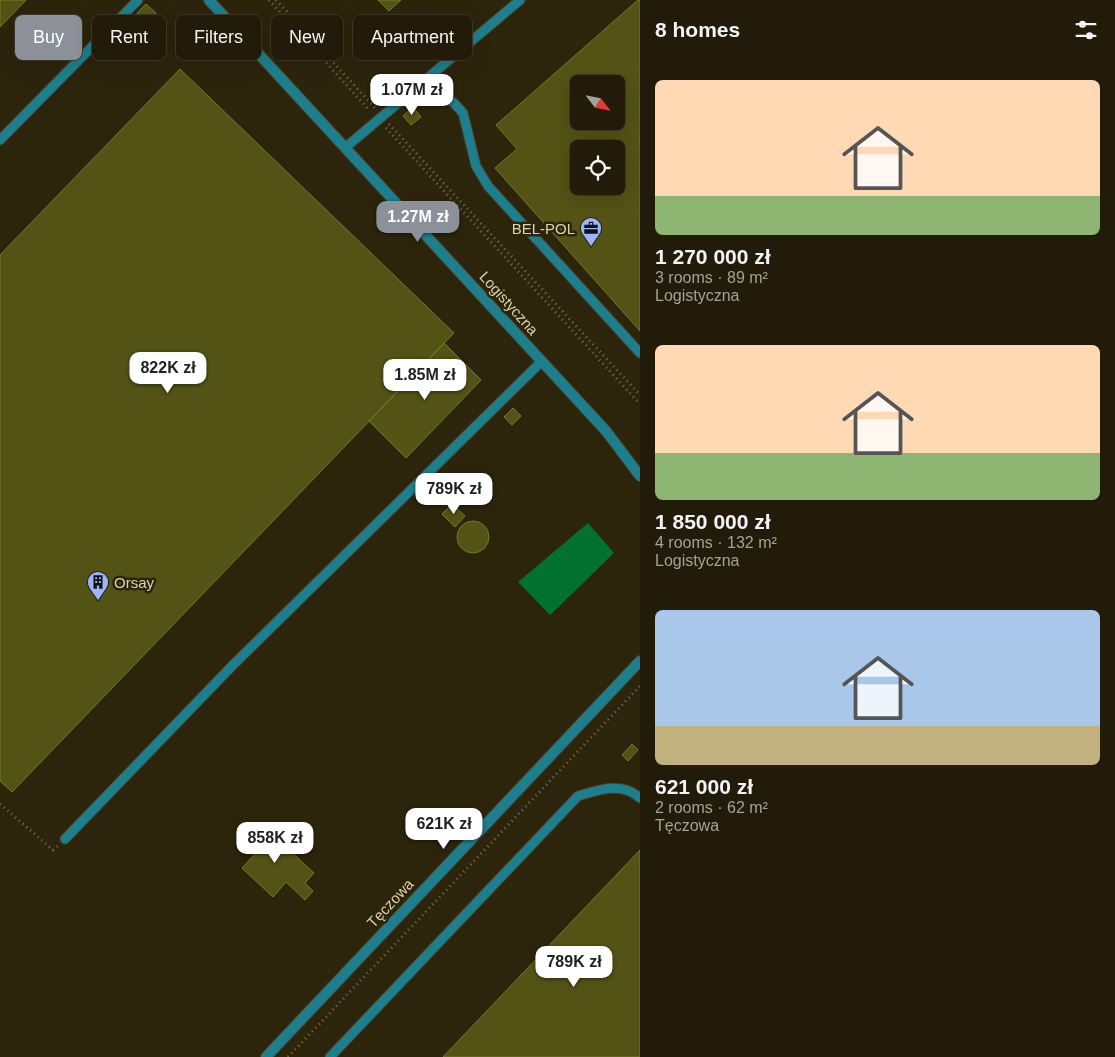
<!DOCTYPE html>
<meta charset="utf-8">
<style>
body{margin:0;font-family:Arial,sans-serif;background:#2a2412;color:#f1f3f6;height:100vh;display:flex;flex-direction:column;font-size:19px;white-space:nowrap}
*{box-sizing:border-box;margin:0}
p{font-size:16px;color:#a2a19c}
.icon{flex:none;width:28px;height:28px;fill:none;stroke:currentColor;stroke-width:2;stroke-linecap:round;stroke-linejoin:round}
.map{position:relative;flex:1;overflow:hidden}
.panel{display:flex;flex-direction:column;background:#221b09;width:475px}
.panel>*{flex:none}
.banner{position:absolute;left:15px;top:15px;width:475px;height:45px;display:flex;gap:10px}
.needle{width:32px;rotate:122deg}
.fabs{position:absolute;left:570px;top:75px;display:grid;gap:10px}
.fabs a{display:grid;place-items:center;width:55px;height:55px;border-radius:8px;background:#221b09;box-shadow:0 5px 20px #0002,0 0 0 1px #3f392a;font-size:25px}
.price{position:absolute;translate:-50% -42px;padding:0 11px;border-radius:10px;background:#fff;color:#222;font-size:16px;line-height:32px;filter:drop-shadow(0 1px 2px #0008)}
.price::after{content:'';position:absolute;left:50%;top:30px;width:15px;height:11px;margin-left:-8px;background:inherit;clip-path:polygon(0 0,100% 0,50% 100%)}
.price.active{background:#8c9099;color:#fff}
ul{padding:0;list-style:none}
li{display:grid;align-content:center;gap:10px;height:265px;padding:0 15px}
li span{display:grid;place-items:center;height:155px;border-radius:8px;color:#555}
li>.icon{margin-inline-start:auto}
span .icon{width:90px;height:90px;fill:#fffc;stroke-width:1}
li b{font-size:21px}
h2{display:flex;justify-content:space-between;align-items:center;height:60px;padding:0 15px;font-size:21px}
.pill{padding:0 18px;border-radius:8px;background:#221b09;box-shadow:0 5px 20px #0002,0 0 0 1px #3f392a;font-size:18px;line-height:45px}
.pill.active{background:#8c9099;color:#fff}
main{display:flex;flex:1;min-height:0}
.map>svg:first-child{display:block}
.water{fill:#01712f}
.building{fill:#535316;stroke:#787827;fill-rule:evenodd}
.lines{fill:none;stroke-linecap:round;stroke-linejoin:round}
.service-casing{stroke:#494026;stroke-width:11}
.minor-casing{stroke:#494026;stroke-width:12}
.path{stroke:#796e51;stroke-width:3;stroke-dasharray:1 4;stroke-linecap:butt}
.service{stroke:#1d7f8d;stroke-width:9}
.minor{stroke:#1d7f8d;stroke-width:10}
.labels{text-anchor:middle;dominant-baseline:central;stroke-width:5;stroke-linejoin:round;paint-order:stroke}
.poi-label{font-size:15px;fill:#dfd1ad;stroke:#2d240c;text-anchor:end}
.street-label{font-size:15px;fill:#dfd1ad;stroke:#2d240c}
</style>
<main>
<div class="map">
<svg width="640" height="1057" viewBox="0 0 640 1057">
<rect width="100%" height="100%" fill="#2d240c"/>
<path class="water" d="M 588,523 L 614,553 L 550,615 L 518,582 Z"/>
<path class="building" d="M 0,0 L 26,0 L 0,27 Z
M 378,0 L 401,0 L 389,11 Z
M 638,0 L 640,0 L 640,331 L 495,168 L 517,149 L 496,125 ZM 579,84 L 616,84 L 616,121 L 579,121 ZM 579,149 L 616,149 L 616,186 L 579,186 Z
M 146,4 L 156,13 L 148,23 L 137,13 Z
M 180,69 L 454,333 L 12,792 L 0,781 L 0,255 Z
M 413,107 L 421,117 L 411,125 L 403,116 Z
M 444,343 L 481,380 L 406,458 L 369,421 Z
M 513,408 L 521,416 L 512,425 L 504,417 Z
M 452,504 L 465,516 L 455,527 L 442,514 Z
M457 537a16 16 0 1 1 32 0a16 16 0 1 1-32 0Z
M 632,744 L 638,750 L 628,761 L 622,755 Z
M 262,825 L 314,873 L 305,883 L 313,891 L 305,900 L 286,882 L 273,897 L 242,868 L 256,853 L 236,836 L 244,827 L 252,835 Z
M 640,850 L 640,1057 L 443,1057 Z"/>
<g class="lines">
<g class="service-casing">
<path id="service" d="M 423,83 L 454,103 L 463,113 L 476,166 L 488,186 L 640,353
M 0,140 L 138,0
M 346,147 L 520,0
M 65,839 L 233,665 L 542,361
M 330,1057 L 578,796 C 598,790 622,781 640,798"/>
</g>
<g class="minor-casing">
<path id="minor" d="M 209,0 L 606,431 L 640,476
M 266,1057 L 640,661"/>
</g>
<path class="path" d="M 269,0 L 370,111
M 276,0 L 375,108
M 389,124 L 640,395
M 386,128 L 640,404
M 0,804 L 53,850 L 58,846
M 288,1057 L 640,686"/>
<use href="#service" class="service"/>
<use href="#minor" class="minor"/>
</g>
<defs>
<g id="office-pin" transform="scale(1.125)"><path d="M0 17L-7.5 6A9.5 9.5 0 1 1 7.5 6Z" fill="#9bb4fd" stroke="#2d240c"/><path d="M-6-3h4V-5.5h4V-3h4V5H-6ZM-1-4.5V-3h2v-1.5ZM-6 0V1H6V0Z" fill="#111"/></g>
<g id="building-pin" transform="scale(1.125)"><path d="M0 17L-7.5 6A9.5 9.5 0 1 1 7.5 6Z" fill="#9bb4fd" stroke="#2d240c"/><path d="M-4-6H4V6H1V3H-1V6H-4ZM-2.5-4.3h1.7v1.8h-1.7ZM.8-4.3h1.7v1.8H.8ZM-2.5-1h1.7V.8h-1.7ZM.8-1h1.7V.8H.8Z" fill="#111"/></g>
</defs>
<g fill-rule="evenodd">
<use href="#office-pin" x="591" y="228"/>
<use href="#building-pin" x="98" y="582"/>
</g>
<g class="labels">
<g class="poi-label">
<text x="575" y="228">BEL-POL</text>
<text x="114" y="582" text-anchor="start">Orsay</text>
</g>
<g class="street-label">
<text transform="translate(509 303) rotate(48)">Logistyczna</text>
<text transform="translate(390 903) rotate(-47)">Tęczowa</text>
</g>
</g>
</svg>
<div class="fabs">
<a><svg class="needle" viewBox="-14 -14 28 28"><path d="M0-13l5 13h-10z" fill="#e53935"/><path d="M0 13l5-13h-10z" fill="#a2a19c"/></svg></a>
<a><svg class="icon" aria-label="locate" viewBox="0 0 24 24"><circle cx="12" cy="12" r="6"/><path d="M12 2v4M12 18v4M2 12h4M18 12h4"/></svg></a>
</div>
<b class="price" style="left:412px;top:116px">1.07M zł</b>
<b class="price active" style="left:418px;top:243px">1.27M zł</b>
<b class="price" style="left:168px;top:394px">822K zł</b>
<b class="price" style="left:425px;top:401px">1.85M zł</b>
<b class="price" style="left:454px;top:515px">789K zł</b>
<b class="price" style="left:444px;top:850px">621K zł</b>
<b class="price" style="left:275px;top:864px">858K zł</b>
<b class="price" style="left:574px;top:988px">789K zł</b>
<div class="banner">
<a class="pill active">Buy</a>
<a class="pill">Rent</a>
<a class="pill">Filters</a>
<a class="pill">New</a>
<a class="pill">Apartment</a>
</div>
</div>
<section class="panel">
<h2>8 homes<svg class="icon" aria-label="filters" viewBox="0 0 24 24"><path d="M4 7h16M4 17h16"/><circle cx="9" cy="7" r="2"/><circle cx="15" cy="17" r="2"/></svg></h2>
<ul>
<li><span style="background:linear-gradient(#ffd9b3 75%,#8fb573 0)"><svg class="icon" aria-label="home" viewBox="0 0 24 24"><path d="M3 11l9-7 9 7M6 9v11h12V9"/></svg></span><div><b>1 270 000 zł</b><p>3 rooms · 89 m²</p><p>Logistyczna</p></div></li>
<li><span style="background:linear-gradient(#ffd9b3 70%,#8fb573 0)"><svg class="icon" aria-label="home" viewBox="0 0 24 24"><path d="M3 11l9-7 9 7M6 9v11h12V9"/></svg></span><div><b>1 850 000 zł</b><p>4 rooms · 132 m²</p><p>Logistyczna</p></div></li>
<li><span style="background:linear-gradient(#a9c7e8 75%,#c2b280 0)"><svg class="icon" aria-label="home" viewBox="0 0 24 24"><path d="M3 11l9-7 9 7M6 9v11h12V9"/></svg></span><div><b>621 000 zł</b><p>2 rooms · 62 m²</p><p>Tęczowa</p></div></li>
</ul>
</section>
</main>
